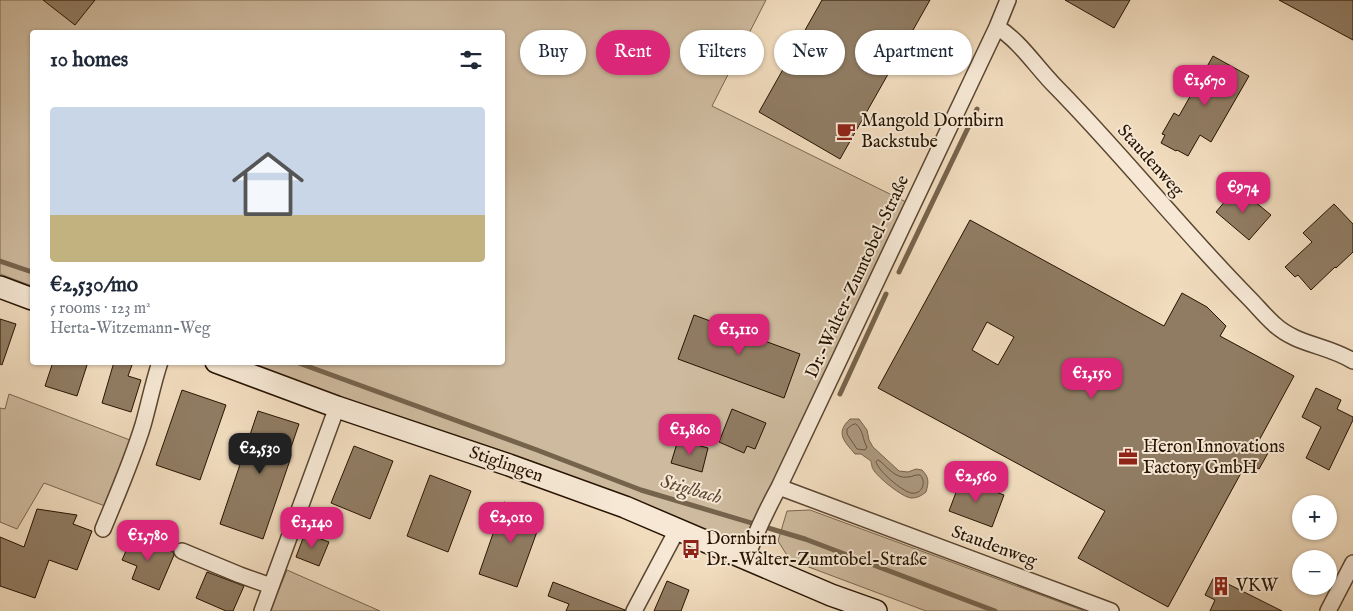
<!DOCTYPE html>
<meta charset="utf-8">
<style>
body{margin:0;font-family:"IM FELL English",serif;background:#f6f6f7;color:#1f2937;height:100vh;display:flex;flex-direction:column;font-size:19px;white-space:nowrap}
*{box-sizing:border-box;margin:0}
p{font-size:16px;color:#747a83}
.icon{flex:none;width:28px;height:28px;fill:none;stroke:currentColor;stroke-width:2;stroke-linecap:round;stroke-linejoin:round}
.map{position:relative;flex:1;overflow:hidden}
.sheet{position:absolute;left:30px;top:30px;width:475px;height:335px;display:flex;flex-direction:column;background:#fff;border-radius:5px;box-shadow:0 1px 4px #0004}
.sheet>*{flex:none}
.banner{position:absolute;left:520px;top:30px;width:475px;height:45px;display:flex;gap:10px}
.controls{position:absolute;left:1292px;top:495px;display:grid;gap:10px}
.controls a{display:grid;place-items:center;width:45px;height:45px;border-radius:50%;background:#fff;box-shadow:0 1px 4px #0004;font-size:25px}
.price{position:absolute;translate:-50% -42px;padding:0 11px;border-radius:10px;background:#db2777;color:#fff;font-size:16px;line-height:32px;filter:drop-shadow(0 1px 2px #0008)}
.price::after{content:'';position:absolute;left:50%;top:30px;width:15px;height:11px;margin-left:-8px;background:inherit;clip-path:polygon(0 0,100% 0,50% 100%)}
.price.on{background:#222;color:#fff}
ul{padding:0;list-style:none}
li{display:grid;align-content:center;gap:10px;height:265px;padding:0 20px}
li span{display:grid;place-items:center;height:155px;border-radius:5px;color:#555}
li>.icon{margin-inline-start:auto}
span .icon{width:90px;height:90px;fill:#fffc;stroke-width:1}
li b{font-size:21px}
h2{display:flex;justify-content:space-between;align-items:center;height:60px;padding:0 20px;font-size:21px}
.tag{padding:0 18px;border-radius:22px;background:#fff;box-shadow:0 1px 4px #0004;font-size:18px;line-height:45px}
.tag.on{background:#db2777;color:#fff}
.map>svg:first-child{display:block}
.green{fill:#ceba9e;stroke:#7a6650}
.water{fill:#ac987e;stroke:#76634c}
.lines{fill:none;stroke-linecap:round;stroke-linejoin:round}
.shore{stroke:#695640;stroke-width:1}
.stream{stroke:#76634c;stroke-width:5}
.building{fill:#907c63;stroke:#261301;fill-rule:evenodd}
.minor-casing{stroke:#594530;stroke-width:18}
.secondary-casing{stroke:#261301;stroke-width:24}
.minor{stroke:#f6e8d5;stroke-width:15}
.secondary{stroke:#f6e8d5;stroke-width:21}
.labels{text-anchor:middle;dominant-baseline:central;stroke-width:4;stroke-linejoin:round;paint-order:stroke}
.poi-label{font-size:18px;fill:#261301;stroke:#f6e8d5;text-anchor:start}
.street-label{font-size:18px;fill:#261301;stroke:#f6e8d5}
.water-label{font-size:19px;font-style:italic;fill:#5c4833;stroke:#f6e8d5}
</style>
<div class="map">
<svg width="1353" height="611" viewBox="0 0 1353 611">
<rect width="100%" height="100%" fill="#f1dcbe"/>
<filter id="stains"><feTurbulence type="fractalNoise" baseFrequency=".004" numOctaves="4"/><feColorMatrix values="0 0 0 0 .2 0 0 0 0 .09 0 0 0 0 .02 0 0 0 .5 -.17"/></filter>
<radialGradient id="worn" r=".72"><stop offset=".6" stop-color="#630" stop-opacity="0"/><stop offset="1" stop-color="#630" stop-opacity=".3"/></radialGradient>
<path class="green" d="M 0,0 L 766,0 L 712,106 L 910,204 L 746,556 L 637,503 L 534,462 L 345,404 L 234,363 L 502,362 L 502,32 L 32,32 L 32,286 L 0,274 Z
M 9,394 L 130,440 L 121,469 L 105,506 L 44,483 L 17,529 L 0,522 L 0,408 L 5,409 Z
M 810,510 L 1079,609 L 1084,611 L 926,611 L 790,560 L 778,541 L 787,511 Z
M 287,570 L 380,611 L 270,611 Z"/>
<path class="water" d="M 850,419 L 859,419 L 867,430 L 869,440 L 873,447 L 899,471 L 908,472 L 916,469 L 922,470 C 929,477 929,482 926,492 C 921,496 917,498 911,498 C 902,497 877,477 873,469 C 872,468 871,461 871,461 L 861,454 L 855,454 C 844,441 835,433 850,419 Z"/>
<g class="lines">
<path class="shore" d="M 856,424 C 864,431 862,439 867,447 L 865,450 L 857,449 L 847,434 L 847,429 L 852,425 Z
M 878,460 L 880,461 C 888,468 896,479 908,477 C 913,477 915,474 920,475 C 927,482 922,495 911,493 C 902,491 878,471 876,462 Z"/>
<path class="stream" d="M 0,261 L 32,272
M 899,272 L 977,109
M 296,362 L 537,450 L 641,490 L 805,539 L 995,611
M 840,394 L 886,294"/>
</g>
<path class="building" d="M 43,0 L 95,0 L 75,25 Z
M 822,0 L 930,0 L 840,159 L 759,112 Z
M 1065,0 L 1130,0 L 1114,28 Z
M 1279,0 L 1353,0 L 1353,40 Z
M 1213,56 L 1249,76 L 1211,142 L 1200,135 L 1188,156 L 1177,150 L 1176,151 L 1161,143 L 1165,135 L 1162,134 L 1174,113 L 1179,116 Z
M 1237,187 L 1271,215 L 1249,240 L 1216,212 Z
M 1334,204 L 1353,224 L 1353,252 L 1336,268 L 1335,267 L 1311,290 L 1298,275 L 1295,277 L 1285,267 L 1312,242 L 1303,233 Z
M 970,220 L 1164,326 L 1182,293 L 1207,307 L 1226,326 L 1220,336 L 1294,376 L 1256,446 L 1268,453 L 1259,469 L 1247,462 L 1168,607 L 1078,558 L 1105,511 L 878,388 ZM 987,322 L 1014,337 L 998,365 L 972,350 Z
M 694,315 L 800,354 L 784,398 L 678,359 Z
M 0,319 L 16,324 L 2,365 L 0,364 Z
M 53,362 L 88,362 L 77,396 L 45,386 Z
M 114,362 L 124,362 L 132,365 L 128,376 L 141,380 L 131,412 L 102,403 Z
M 1316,388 L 1341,400 L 1337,409 L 1353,417 L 1353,420 L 1329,470 L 1306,458 L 1321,427 L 1302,417 Z
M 182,390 L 226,405 L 200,480 L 156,465 Z
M 732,409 L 766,423 L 755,449 L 747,446 L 744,453 L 719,442 Z
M 258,411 L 299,424 L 287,459 L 290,460 L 263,539 L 220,524 Z
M 678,440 L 708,448 L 702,472 L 671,463 Z
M 354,446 L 393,461 L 370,519 L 331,503 Z
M 430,475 L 471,491 L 448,552 L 407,536 Z
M 961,479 L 1004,495 L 992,527 L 949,511 Z
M 504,502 L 543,515 L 517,587 L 479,574 Z
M 37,509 L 77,515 L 73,524 L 92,531 L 77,570 L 49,560 L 35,598 L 0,586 L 0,537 L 24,547 Z
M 305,533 L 329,542 L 319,566 L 296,557 Z
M 133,535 L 173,552 L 174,555 L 159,590 L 132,579 L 137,566 L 122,560 Z
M 207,572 L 244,586 L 233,611 L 226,611 L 196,598 Z
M 1214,577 L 1282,611 L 1210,611 L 1215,600 L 1205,595 Z
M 667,581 L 689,590 L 681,611 L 654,611 Z
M 553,582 L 625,610 L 624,611 L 566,611 L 569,604 L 548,596 Z"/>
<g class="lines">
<g class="minor-casing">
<path id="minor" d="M 997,27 C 1021,42 1036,67 1056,87 C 1122,154 1181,229 1248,297 C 1257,306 1265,316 1274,324 C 1296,345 1328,345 1353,361
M 779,487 L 1111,611
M 103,529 C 117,495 132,461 143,425 C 149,404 153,383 160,362
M 182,551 L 240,575 L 271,586
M 746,560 C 755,534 766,511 779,487 L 997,27 L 1008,0
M 262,611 L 337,407
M 634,611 L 677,530
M 1328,611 L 1353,563"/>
</g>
<g class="secondary-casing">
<path id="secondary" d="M 0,287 L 32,299
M 216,362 L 337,407 L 509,465 L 625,507 L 831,595 L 876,611"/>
</g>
<use href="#minor" class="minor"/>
<use href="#secondary" class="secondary"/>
</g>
<defs>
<g id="cafe-bare" transform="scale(1.5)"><path d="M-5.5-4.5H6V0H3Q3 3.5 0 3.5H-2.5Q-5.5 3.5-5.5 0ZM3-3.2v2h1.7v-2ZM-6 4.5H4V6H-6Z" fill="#8f2418" stroke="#f6e8d5" stroke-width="2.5" paint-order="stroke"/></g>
<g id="office-bare" transform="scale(1.5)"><path d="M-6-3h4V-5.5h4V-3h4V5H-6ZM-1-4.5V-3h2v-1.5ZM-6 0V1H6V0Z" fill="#8f2418" stroke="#f6e8d5" stroke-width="2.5" paint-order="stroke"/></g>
<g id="bus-bare" transform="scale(1.5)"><path d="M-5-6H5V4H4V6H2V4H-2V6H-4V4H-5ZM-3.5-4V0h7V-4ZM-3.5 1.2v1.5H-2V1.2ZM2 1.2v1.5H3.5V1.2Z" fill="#8f2418" stroke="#f6e8d5" stroke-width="2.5" paint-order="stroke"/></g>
<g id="building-bare" transform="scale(1.5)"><path d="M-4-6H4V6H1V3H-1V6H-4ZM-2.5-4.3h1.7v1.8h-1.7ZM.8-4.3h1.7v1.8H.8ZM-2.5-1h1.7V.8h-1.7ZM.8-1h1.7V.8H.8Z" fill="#8f2418" stroke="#f6e8d5" stroke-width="2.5" paint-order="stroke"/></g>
</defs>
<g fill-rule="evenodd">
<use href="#cafe-bare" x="846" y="131"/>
<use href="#office-bare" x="1128" y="457"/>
<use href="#bus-bare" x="691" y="549"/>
<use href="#building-bare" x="1221" y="586"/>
</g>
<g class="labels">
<g class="poi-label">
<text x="861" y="121">Mangold Dornbirn<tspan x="861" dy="21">Backstube</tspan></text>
<text x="1143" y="447">Heron Innovations<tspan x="1143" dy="21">Factory GmbH</tspan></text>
<text x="706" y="539">Dornbirn<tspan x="706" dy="21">Dr.-Walter-Zumtobel-Straße</tspan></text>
<text x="1236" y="586">VKW</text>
</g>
<g class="street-label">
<text transform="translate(1150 161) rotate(48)">Staudenweg</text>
<text transform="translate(858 277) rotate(-65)">Dr.-Walter-Zumtobel-Straße</text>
<text transform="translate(506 465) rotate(19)">Stiglingen</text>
<text transform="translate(994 547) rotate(20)">Staudenweg</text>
</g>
<g class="water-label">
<text transform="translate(691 490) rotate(16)">Stiglbach</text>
</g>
</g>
<rect width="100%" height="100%" filter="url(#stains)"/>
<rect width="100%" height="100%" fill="url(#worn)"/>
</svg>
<div class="controls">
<a>+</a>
<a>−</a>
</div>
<b class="price" style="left:1205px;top:107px">€1,670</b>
<b class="price" style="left:1243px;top:214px">€974</b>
<b class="price" style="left:739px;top:356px">€1,110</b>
<b class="price" style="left:1092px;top:400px">€1,150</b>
<b class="price" style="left:690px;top:456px">€1,860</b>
<b class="price on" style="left:260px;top:475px">€2,530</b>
<b class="price" style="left:976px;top:503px">€2,560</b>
<b class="price" style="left:511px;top:544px">€2,010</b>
<b class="price" style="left:312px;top:549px">€1,140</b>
<b class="price" style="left:148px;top:562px">€1,780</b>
<div class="banner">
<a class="tag">Buy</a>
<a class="tag on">Rent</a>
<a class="tag">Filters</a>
<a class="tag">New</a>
<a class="tag">Apartment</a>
</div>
<section class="sheet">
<h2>10 homes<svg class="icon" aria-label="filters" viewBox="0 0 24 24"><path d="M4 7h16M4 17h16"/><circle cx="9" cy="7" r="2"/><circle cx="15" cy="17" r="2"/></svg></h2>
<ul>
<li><span style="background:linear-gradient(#c9d6e8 70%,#c2b280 0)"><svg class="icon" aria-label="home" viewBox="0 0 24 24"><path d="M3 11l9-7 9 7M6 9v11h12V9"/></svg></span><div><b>€2,530/mo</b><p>5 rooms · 123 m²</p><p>Herta-Witzemann-Weg</p></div></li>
</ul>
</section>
</div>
